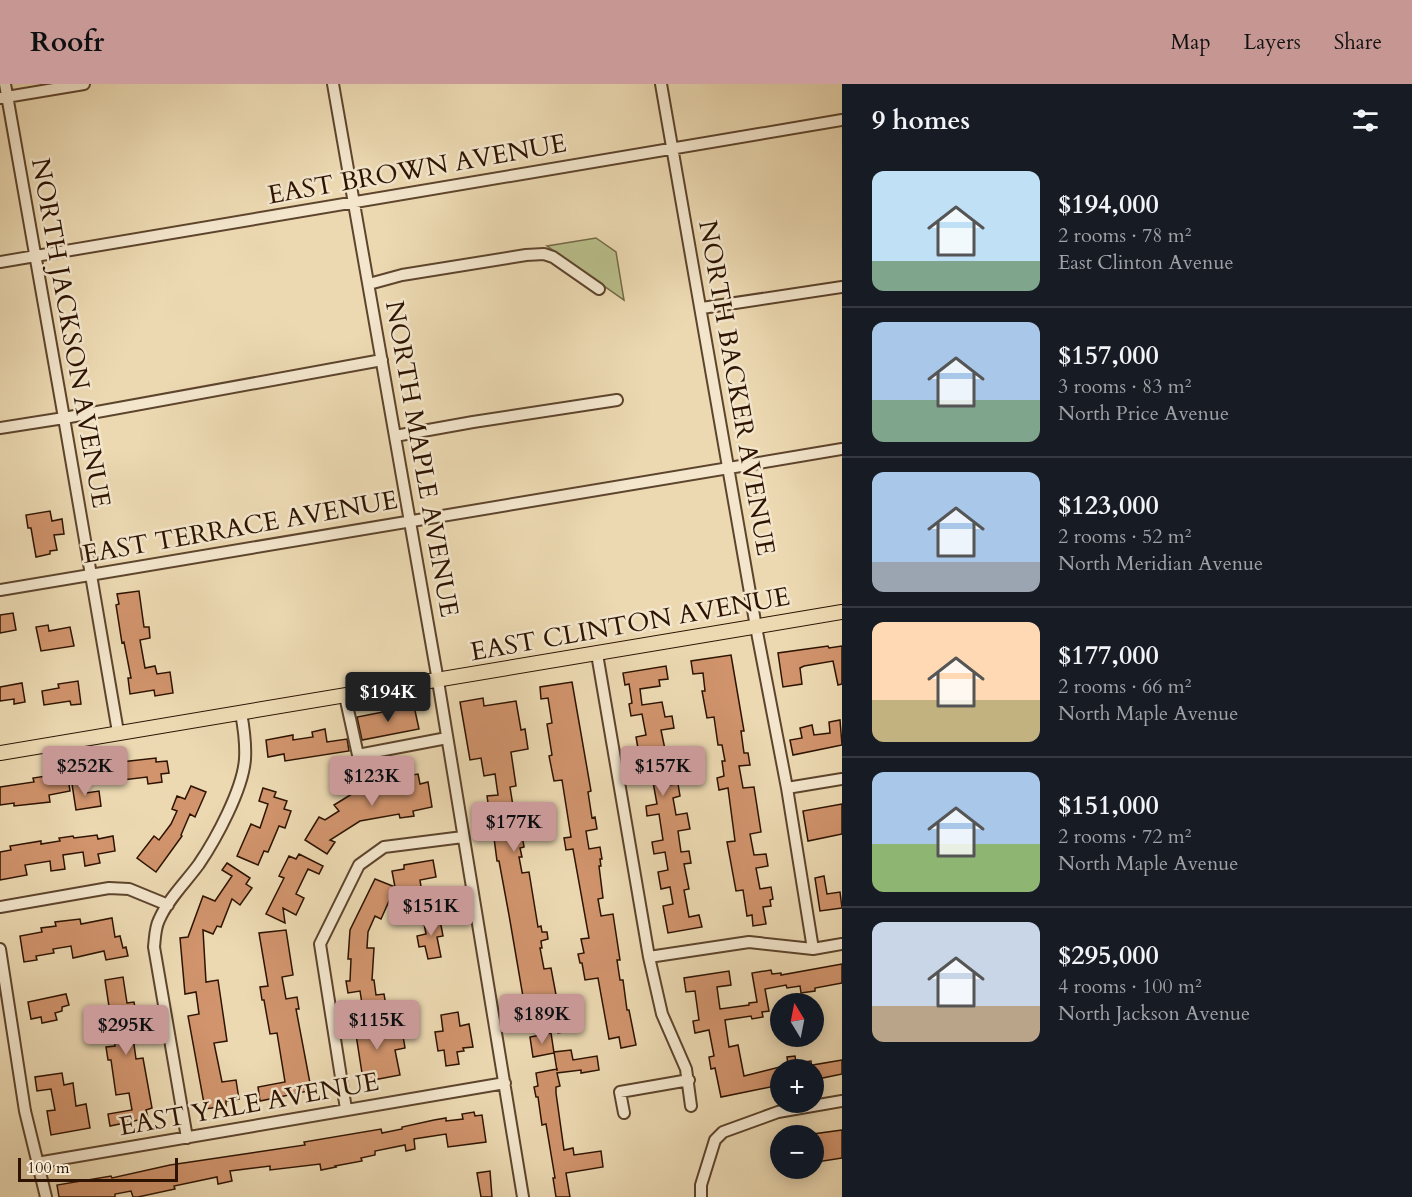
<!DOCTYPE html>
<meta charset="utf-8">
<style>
body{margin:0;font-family:Cardo,serif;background:#20242c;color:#f1f3f6;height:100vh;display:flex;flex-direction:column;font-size:22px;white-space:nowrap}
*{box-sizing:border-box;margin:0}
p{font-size:20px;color:#9ea1a6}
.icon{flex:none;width:33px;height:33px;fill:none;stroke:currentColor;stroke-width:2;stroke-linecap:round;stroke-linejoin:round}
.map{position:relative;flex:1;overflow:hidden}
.panel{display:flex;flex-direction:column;background:#171b24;width:570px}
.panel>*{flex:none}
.needle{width:39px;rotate:350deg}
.controls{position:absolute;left:770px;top:909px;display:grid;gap:12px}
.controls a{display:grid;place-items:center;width:54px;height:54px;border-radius:50%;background:#171b24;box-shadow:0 3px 15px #0003;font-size:30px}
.scale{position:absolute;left:18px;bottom:15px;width:160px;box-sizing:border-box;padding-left:6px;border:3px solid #2d1300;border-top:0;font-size:16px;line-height:21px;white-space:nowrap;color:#2d1300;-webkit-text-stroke:4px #f3e6cd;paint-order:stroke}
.price{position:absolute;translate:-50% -51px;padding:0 14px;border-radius:6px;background:#c59692;color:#111;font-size:20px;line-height:39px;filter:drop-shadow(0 2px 3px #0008)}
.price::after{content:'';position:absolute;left:50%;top:36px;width:18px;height:14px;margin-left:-9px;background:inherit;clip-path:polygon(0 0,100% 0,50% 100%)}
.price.on{background:#222;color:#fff}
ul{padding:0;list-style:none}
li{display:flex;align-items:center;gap:18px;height:150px;padding:0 30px}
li+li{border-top:2px solid #363941}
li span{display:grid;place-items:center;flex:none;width:168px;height:120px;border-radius:12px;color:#555}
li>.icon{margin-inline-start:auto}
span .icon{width:72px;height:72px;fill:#fffc;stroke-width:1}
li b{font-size:26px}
h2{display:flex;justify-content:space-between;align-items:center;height:72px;padding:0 30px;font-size:26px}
header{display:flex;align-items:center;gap:36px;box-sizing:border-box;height:84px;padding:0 30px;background:#c59692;color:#111}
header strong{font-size:28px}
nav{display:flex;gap:33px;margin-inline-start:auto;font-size:21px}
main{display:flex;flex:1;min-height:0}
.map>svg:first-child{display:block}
.green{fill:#b9bf8b;stroke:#736946;stroke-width:1.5}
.building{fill:#d1946d;stroke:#2d1300;stroke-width:1.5}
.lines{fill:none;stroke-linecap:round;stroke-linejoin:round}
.minor-casing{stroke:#5d442c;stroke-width:14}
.major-casing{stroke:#2d1300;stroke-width:16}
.minor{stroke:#f3e6cd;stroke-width:10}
.major{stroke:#ecd9b2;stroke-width:14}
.labels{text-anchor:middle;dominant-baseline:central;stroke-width:5;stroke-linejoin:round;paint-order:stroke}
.street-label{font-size:26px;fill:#2d1300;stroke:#f3e6cd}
</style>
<header>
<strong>Roofr</strong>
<nav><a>Map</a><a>Layers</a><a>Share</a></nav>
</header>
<main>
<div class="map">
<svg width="842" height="1113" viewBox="0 0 842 1113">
<rect width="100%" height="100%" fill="#ecd9b2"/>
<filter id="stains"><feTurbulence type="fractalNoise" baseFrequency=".00333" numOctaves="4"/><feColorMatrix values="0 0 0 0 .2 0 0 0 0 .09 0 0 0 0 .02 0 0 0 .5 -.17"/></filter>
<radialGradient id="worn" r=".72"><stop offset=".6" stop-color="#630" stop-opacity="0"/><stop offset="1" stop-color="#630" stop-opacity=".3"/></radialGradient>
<path class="green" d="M 596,154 L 616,168 L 624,216 L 547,162 Z"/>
<path class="building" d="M 50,427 L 52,437 L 62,435 L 64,450 L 54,451 L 57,466 L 50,467 L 50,470 L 36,473 L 31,444 L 28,444 L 26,431 Z
M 139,507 L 144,543 L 149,543 L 150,554 L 140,556 L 145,584 L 155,582 L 157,590 L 170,588 L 173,609 L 155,612 L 154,606 L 130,610 L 128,594 L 131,594 L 124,558 L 122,559 L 116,521 L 119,520 L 117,510 Z
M 13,529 L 16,546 L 0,549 L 0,531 Z
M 48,541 L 49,547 L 70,543 L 74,562 L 41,567 L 36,543 Z
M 828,562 L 829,564 L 842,562 L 842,600 L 838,601 L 833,577 L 804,582 L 800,584 L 802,600 L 783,603 L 778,569 Z
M 731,571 L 744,647 L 741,647 L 744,669 L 748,669 L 750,681 L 739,682 L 743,704 L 754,703 L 761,748 L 750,750 L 754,771 L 766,770 L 768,782 L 756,784 L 760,805 L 771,803 L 773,815 L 770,816 L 771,822 L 763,823 L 766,840 L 753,842 L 752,831 L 747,832 L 743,806 L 736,807 L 727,758 L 735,757 L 728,704 L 719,706 L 717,694 L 724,692 L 722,677 L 725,677 L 722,661 L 718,661 L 714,633 L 707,634 L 702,607 L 705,607 L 703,589 L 693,590 L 691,577 Z
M 666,582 L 668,595 L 659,596 L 660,602 L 640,605 L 642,621 L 662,618 L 665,633 L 672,632 L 674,644 L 661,646 L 667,675 L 665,675 L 669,701 L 678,700 L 680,712 L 673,714 L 676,731 L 687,729 L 690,745 L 678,747 L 681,768 L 689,767 L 691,779 L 684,780 L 689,805 L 684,806 L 689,833 L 699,831 L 702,843 L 668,849 L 663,822 L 673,820 L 670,803 L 661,805 L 658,788 L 668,786 L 665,768 L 654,770 L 652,758 L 663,756 L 659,730 L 647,732 L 646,722 L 657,720 L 653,698 L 642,700 L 641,687 L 642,687 L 636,653 L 646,651 L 642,630 L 631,632 L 629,620 L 632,619 L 629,600 L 625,601 L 623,589 Z
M 78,597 L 81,620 L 71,621 L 70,617 L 44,621 L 42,607 L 59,604 L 58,600 Z
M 572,598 L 591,707 L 588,708 L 592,734 L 595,733 L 597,745 L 586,747 L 589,765 L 600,763 L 602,775 L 600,775 L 601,782 L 599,782 L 603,814 L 598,815 L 601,832 L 613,830 L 620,876 L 617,876 L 620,896 L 623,896 L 627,926 L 629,926 L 636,961 L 621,964 L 619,953 L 609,955 L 598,894 L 585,896 L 582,879 L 580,879 L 578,870 L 584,869 L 581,855 L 589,854 L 573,765 L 566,766 L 564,754 L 571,753 L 562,696 L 554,697 L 549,672 L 552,671 L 547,640 L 552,639 L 548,614 L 541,615 L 540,603 Z
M 22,599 L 25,618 L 14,620 L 14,615 L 0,617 L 0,603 Z
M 483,614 L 484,622 L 516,617 L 521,646 L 525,645 L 528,665 L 511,668 L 516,702 L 510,703 L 513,722 L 517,721 L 524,763 L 520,764 L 522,773 L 519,773 L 522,789 L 529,788 L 538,843 L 541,842 L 542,848 L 547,848 L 548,855 L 541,857 L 542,864 L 540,864 L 544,885 L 551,884 L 557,916 L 573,913 L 576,933 L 568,934 L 570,947 L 558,949 L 555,932 L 527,936 L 509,831 L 499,777 L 497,777 L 493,746 L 498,745 L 495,725 L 489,726 L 487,712 L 498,711 L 495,690 L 484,692 L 481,674 L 470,676 L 460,618 Z
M 414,622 L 419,645 L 362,656 L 357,633 Z
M 840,636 L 842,661 L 793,671 L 790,656 L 802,654 L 800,644 L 812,641 L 814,651 L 830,649 L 829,638 Z
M 325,645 L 327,658 L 347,655 L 349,667 L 285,677 L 284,670 L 268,673 L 266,656 L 293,651 L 293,656 L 313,653 L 312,648 Z
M 156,674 L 156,678 L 167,677 L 169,689 L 161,690 L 162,698 L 148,700 L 147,693 L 106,698 L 103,680 Z
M 418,690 L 420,700 L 428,698 L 432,723 L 413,727 L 414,732 L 400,734 L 399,730 L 360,737 L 330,756 L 335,758 L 327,770 L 305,756 L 319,733 L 325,736 L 339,727 L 334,721 L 360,705 L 360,700 Z
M 46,692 L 46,698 L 68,694 L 70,707 L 49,711 L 50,718 L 14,722 L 14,719 L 0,721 L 0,703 L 34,698 L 33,694 Z
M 84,698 L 86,709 L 99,707 L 101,722 L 76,726 L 72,700 Z
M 191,702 L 206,708 L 195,733 L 190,730 L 181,751 L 182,752 L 156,788 L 137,774 L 154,752 L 159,756 L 171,740 L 177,727 L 172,725 L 177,712 L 185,715 Z
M 263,704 L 276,708 L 274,713 L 287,717 L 284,725 L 291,727 L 285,744 L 279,742 L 268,768 L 264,767 L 258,781 L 237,772 L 251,740 L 260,744 L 268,720 L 259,717 Z
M 842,720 L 842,750 L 808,757 L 803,727 Z
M 97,751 L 98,755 L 113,752 L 115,767 L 98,770 L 100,779 L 85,782 L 83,768 L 63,771 L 65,785 L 51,787 L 50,777 L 25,781 L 27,791 L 0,796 L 0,768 L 11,766 L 10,762 L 41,757 L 41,760 L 60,757 L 59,754 L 73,752 L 74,754 Z
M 299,770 L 323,782 L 319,790 L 308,785 L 296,810 L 304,814 L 296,831 L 283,824 L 285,839 L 266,830 L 284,794 L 279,792 L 289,772 L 296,775 Z
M 433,776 L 436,793 L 420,796 L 422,809 L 390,815 L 381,835 L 375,832 L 368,848 L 367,864 L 374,864 L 372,896 L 374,896 L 376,911 L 384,910 L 386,922 L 363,926 L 360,907 L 348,909 L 346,897 L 350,897 L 351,875 L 348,875 L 350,846 L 375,795 L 395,803 L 392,787 L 404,785 L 404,781 Z
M 227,779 L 250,794 L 246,800 L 252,804 L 240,821 L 232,815 L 221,843 L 217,842 L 213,850 L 203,846 L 206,898 L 218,896 L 222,923 L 227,957 L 214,959 L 222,998 L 236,996 L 239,1015 L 226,1017 L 226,1022 L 205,1025 L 188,932 L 199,930 L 196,908 L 185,910 L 180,854 L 188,853 L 203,812 L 215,817 L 232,792 L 222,786 Z
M 824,792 L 827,810 L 840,808 L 842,824 L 820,827 L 815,794 Z
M 439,831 L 443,852 L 437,853 L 441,873 L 428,875 L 425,862 L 419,863 L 417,852 L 426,850 L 423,834 Z
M 112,834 L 115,853 L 120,852 L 123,864 L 126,863 L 128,872 L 106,876 L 104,867 L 73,874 L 71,862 L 53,865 L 54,869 L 36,872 L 37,876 L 24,878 L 20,852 L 42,848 L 41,844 L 56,842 L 55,838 L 80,835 L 81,840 Z
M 286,846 L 293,891 L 282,893 L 286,915 L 297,913 L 299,925 L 296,925 L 310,999 L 306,1000 L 308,1007 L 260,1017 L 258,1003 L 285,998 L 277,949 L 270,950 L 264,916 L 262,916 L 260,903 L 268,902 L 259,849 Z
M 842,880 L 842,899 L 815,904 L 815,907 L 801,909 L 800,902 L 787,904 L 786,901 L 765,905 L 769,927 L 762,928 L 763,933 L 752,935 L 751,932 L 725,936 L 729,963 L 738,961 L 744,992 L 780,983 L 780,1001 L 721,1013 L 715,984 L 711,985 L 709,973 L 714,972 L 709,946 L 695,949 L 693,937 L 699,936 L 695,907 L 686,908 L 684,894 L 729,887 L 731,901 L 717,903 L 720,925 L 749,921 L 749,919 L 757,918 L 752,889 L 771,886 L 772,890 L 781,889 L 781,891 Z
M 123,893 L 127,919 L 134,918 L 139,944 L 132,946 L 136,975 L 143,974 L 152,1024 L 146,1026 L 148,1034 L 110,1042 L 108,1030 L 132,1026 L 129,1009 L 116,1011 L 111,976 L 108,976 L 106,963 L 115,962 L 105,896 Z
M 66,910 L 69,921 L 62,923 L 62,927 L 55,929 L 57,936 L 42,939 L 41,933 L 31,935 L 28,918 Z
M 458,928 L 460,942 L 469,940 L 473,963 L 463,964 L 464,967 L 457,968 L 459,980 L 446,982 L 444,966 L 438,967 L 435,948 L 443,947 L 441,931 Z
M 370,936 L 371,947 L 385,944 L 387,954 L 403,952 L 405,964 L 395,966 L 400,991 L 368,997 L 367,989 L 362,989 L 354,938 Z
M 551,949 L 554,969 L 533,973 L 530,953 Z
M 571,966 L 573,976 L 597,972 L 599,986 L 581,989 L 581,986 L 557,989 L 560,1002 L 556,1003 L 556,1009 L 564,1066 L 573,1064 L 574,1071 L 601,1067 L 603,1083 L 566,1089 L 570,1113 L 556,1113 L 553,1094 L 555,1094 L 546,1040 L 542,1041 L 538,1013 L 536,1013 L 534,1003 L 538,1002 L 536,989 L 557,985 L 557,987 L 554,968 Z
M 795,972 L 796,979 L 811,977 L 812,986 L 786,986 L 786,981 L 788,980 L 787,973 Z
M 842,976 L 842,990 L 813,996 L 813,981 Z
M 62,989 L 64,1001 L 73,999 L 76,1022 L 86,1020 L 90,1044 L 51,1051 L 47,1027 L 55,1026 L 51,1005 L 37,1007 L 35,993 Z
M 474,1028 L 475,1032 L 482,1031 L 486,1058 L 448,1063 L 446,1050 L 414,1055 L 415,1065 L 406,1067 L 405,1061 L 375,1067 L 375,1071 L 361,1074 L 362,1077 L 335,1082 L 336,1083 L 321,1086 L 320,1080 L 270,1086 L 270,1082 L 230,1087 L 232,1097 L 218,1100 L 217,1093 L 174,1102 L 175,1105 L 138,1113 L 133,1113 L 131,1107 L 115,1110 L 115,1113 L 59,1113 L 57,1101 L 111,1092 L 112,1094 L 170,1081 L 305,1061 L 304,1058 L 381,1045 L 382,1049 L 402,1045 L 402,1043 L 434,1036 L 446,1034 L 446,1037 L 463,1035 L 462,1030 Z
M 842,1046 L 842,1074 L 817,1078 L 815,1069 L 813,1069 L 813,1050 Z
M 490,1087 L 492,1113 L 481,1113 L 477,1089 Z"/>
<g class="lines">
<g class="minor-casing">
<path id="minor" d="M 5,0 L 64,334 L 118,648
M 333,0 L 438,597 L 523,1113
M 661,0 L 756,543 L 787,704 L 813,865
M 0,14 L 84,0
M 0,178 L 842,36
M 369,200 L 402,191 L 526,171 L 544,170 L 553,173 L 599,205
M 702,224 L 842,203
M 0,344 L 64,334 L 382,276
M 395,352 L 473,338 L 617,316
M 0,506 L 842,365
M 597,570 L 649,873 L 662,930 L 686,985 L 691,1022
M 345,612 L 358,671 L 447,654
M 787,704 L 842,695
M 0,823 L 109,804 L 129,805 L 168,821
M 0,865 L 25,1027 L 46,1113
M 649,873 L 749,858 L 813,865 L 842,860
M 346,1025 L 320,860 L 359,781 L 384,763 L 463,753
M 624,1029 L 620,1008 L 689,996
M 187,1054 L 154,863 C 155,854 155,844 159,836 C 168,815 186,798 199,780 C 216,755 243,705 245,675 C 246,659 244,645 241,629
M 37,1079 L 505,999
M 701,1113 L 701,1101 L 715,1056 L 723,1048 L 778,1028 L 842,1017"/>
</g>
<g class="major-casing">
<path id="major" d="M 0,669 L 842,528"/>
</g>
<use href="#minor" class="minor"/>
<use href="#major" class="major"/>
</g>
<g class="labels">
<g class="street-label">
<text transform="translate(417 85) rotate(-10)">EAST BROWN AVENUE</text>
<text transform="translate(71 249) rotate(80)">NORTH JACKSON AVENUE</text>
<text transform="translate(737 304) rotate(80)">NORTH BACKER AVENUE</text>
<text transform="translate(422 375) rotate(80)">NORTH MAPLE AVENUE</text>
<text transform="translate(240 443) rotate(-10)">EAST TERRACE AVENUE</text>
<text transform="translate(630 540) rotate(-10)">EAST CLINTON AVENUE</text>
<text transform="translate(249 1020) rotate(-10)">EAST YALE AVENUE</text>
</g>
</g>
<rect width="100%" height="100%" filter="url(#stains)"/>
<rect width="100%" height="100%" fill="url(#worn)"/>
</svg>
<div class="controls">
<a><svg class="needle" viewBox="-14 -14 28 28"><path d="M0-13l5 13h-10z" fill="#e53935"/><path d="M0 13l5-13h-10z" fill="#9ea1a6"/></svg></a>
<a>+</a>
<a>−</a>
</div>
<div class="scale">100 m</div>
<b class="price on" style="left:388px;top:639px">$194K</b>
<b class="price" style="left:85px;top:713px">$252K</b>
<b class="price" style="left:663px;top:713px">$157K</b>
<b class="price" style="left:372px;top:723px">$123K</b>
<b class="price" style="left:514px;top:769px">$177K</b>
<b class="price" style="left:431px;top:853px">$151K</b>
<b class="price" style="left:542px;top:961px">$189K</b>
<b class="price" style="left:377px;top:967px">$115K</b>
<b class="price" style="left:126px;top:972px">$295K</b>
</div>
<section class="panel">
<h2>9 homes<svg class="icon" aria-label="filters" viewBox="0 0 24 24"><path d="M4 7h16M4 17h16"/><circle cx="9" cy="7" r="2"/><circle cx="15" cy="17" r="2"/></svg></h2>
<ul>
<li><span style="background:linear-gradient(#bfe0f5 75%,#7fa58c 0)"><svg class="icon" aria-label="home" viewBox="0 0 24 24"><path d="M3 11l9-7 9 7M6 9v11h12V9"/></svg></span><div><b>$194,000</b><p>2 rooms · 78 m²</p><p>East Clinton Avenue</p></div></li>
<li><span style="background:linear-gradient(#a9c7e8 65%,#7fa58c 0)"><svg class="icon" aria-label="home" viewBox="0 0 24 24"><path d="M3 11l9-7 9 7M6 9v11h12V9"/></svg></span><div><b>$157,000</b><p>3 rooms · 83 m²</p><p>North Price Avenue</p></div></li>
<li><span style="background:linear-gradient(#a9c7e8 75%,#9aa5b1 0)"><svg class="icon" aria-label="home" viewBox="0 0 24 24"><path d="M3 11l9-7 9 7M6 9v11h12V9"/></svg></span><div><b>$123,000</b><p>2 rooms · 52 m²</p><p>North Meridian Avenue</p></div></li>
<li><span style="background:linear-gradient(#ffd9b3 65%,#c2b280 0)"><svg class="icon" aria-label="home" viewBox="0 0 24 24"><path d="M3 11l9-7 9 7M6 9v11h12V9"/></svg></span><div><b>$177,000</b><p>2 rooms · 66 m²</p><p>North Maple Avenue</p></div></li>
<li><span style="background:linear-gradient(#a9c7e8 60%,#8fb573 0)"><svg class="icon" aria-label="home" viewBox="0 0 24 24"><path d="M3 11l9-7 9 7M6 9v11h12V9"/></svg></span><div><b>$151,000</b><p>2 rooms · 72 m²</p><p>North Maple Avenue</p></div></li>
<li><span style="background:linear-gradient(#c9d6e8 70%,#b9a48a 0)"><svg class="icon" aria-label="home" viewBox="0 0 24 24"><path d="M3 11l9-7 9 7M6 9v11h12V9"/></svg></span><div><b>$295,000</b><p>4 rooms · 100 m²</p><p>North Jackson Avenue</p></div></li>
</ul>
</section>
</main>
